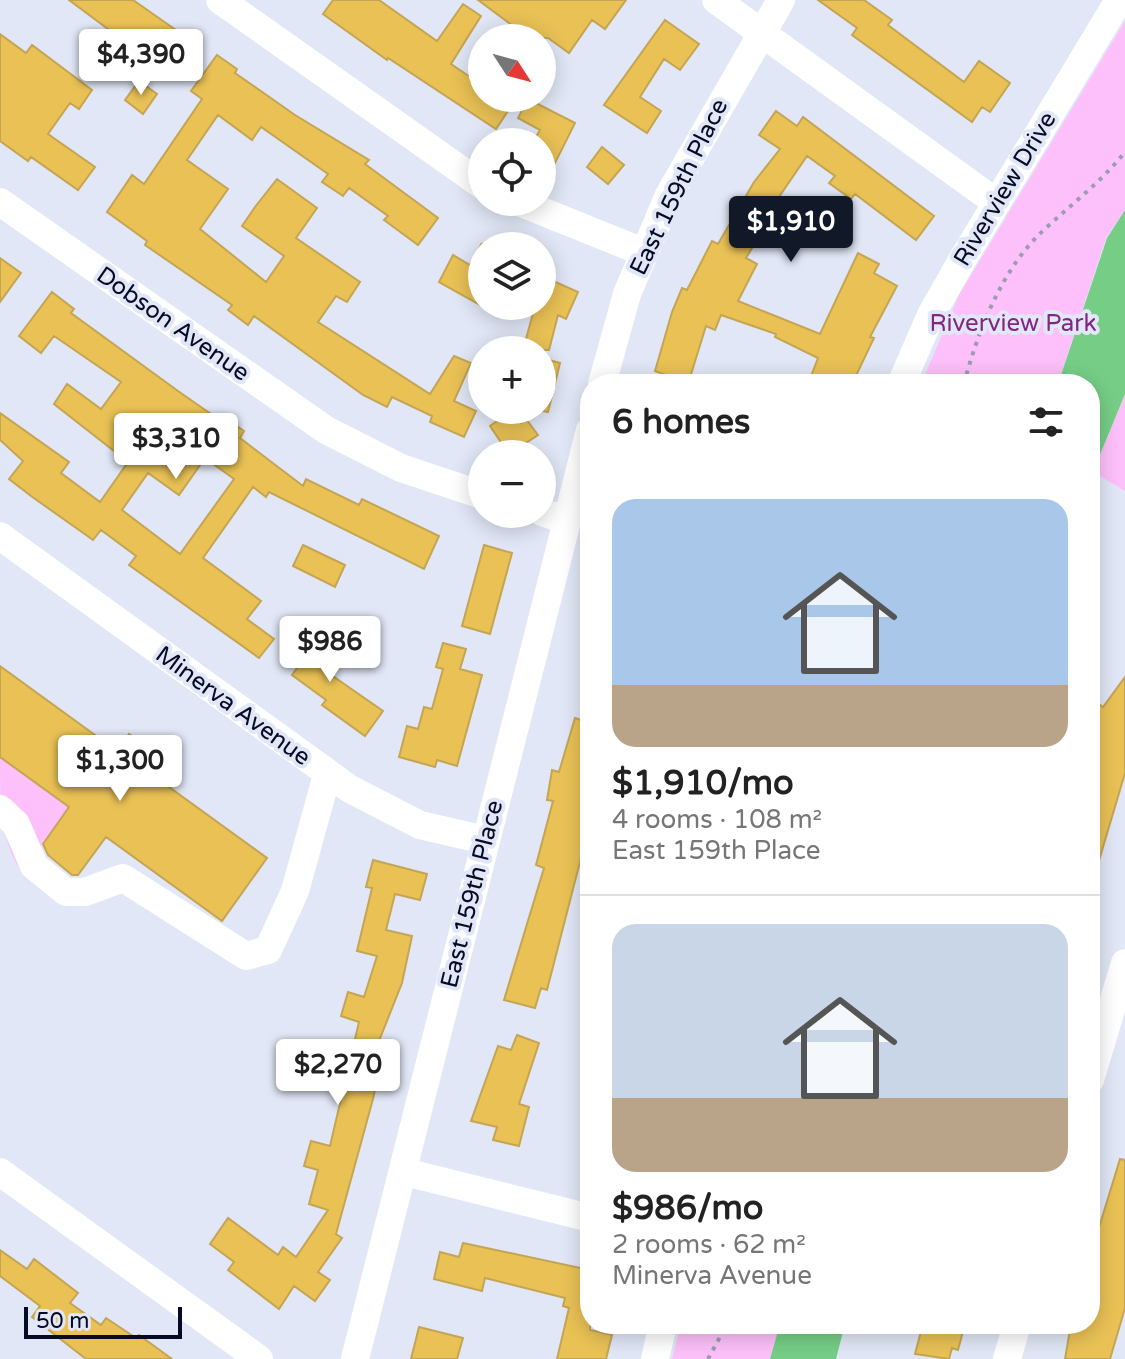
<!DOCTYPE html>
<meta charset="utf-8">
<style>
body{margin:0;font-family:"Varela Round",sans-serif;background:#f2f2f2;color:#222;height:100vh;display:flex;flex-direction:column;font-size:30px;white-space:nowrap}
*{box-sizing:border-box;margin:0}
p{font-size:26px;color:#767676}
.icon{flex:none;width:44px;height:44px;fill:none;stroke:currentColor;stroke-width:2;stroke-linecap:round;stroke-linejoin:round}
.map{position:relative;flex:1;overflow:hidden}
.panel{position:absolute;left:580px;top:374px;width:520px;height:960px;display:flex;flex-direction:column;background:#fff;border-radius:32px;box-shadow:0 4px 20px #0003}
.panel>*{flex:none}
.needle{width:52px;rotate:126deg}
.buttons{position:absolute;left:468px;top:24px;display:grid;gap:16px}
.buttons a{display:grid;place-items:center;width:88px;height:88px;border-radius:50%;background:#fff;box-shadow:0 4px 20px #0003;font-size:40px}
.scale{position:absolute;left:24px;bottom:20px;width:158px;box-sizing:border-box;padding-left:8px;border:4px solid #050b24;border-top:0;font-size:22px;line-height:28px;white-space:nowrap;color:#050b24;-webkit-text-stroke:6px #e1e7f6;paint-order:stroke}
.price{position:absolute;translate:-50% -68px;padding:0 18px;border-radius:8px;background:#fff;color:#222;font-size:26px;line-height:52px;filter:drop-shadow(0 2px 4px #0008)}
.price::after{content:'';position:absolute;left:50%;top:48px;width:24px;height:18px;margin-left:-12px;background:inherit;clip-path:polygon(0 0,100% 0,50% 100%)}
.price.selected{background:#111827;color:#fff}
ul{padding:0;list-style:none}
li{display:grid;align-content:center;gap:16px;height:424px;padding:0 32px}
li+li{border-top:2px solid #e0e0e0}
li span{display:grid;place-items:center;height:248px;border-radius:24px;color:#555}
li>.icon{margin-inline-start:auto}
span .icon{width:144px;height:144px;fill:#fffc;stroke-width:1}
li b{font-size:34px}
h2{display:flex;justify-content:space-between;align-items:center;height:96px;padding:0 32px;font-size:34px}
.map>svg:first-child{display:block}
.green{fill:#fdc0fa}
.water{fill:#76ce86}
.building{fill:#e9c155;stroke:#c4a554;stroke-width:2;fill-rule:evenodd}
.lines{fill:none;stroke-linecap:round;stroke-linejoin:round}
.path{stroke:#989eb0;stroke-width:4;stroke-dasharray:4 6;stroke-linecap:butt}
.minor{stroke:#fff;stroke-width:28}
.labels{text-anchor:middle;dominant-baseline:central;stroke-width:8;stroke-linejoin:round;paint-order:stroke}
.street-label{font-size:24px;fill:#050b24;stroke:#e1e7f6}
.park-label{font-size:24px;fill:#812780;stroke:#e1e7f6}
</style>
<div class="map">
<svg width="1125" height="1359" viewBox="0 0 1125 1359">
<rect width="100%" height="100%" fill="#e1e7f6"/>
<path class="green" d="M 1125,21 L 1125,210 L 1106,238 L 1058,384 L 921,384 L 959,295 Z
M 1125,394 L 1125,491 L 1093,472 Z
M 0,757 L 69,807 L 22,871 C 0,844 0,795 0,757 Z
M 681,1324 L 780,1324 L 770,1359 L 672,1359 Z"/>
<path class="water" d="M 1125,210 L 1125,394 L 1090,479 L 1090,384 L 1058,384 L 1107,238 Z
M 780,1324 L 845,1324 L 836,1359 L 770,1359 Z"/>
<path class="building" d="M 69,0 L 133,0 L 183,35 L 157,72 L 137,57 L 140,53 Z
M 333,0 L 379,0 L 437,41 L 463,4 L 481,16 L 451,64 L 482,85 L 482,98 L 502,98 L 512,105 L 496,129 L 388,58 L 387,60 L 323,14 Z
M 478,0 L 626,0 L 605,29 L 592,20 L 569,53 L 548,38 L 529,38 Z
M 818,0 L 864,0 L 892,20 L 888,25 L 964,82 L 979,61 L 1010,83 L 990,112 L 982,107 L 972,122 L 852,35 L 857,28 Z
M 665,20 L 699,44 L 680,70 L 664,59 L 640,97 L 661,111 L 647,133 L 604,105 Z
M 0,34 L 26,53 L 32,45 L 92,90 L 79,109 L 70,103 L 48,134 L 95,167 L 78,190 L 31,157 L 28,161 L 0,141 Z
M 217,55 L 237,69 L 235,73 L 295,115 L 369,160 L 365,164 L 438,218 L 418,245 L 384,220 L 388,216 L 349,188 L 343,196 L 322,182 L 328,174 L 261,127 L 252,140 L 218,115 L 187,160 L 228,189 L 200,229 L 266,282 L 284,256 L 242,226 L 255,207 L 277,179 L 317,208 L 296,238 L 360,282 L 347,302 L 336,296 L 318,322 L 430,394 L 454,356 L 471,363 L 454,401 L 476,411 L 464,437 L 430,422 L 432,416 L 392,397 L 387,407 L 363,395 L 254,316 L 248,325 L 228,310 L 232,305 L 145,245 L 147,241 L 107,212 L 132,175 L 144,184 L 202,99 L 191,91 Z
M 139,81 L 157,94 L 143,114 L 125,100 Z
M 528,99 L 575,123 L 554,165 L 542,159 L 542,142 L 533,142 L 540,130 L 518,118 Z
M 776,111 L 797,126 L 803,117 L 934,216 L 916,240 L 855,194 L 851,199 L 829,183 L 835,176 L 807,156 L 779,197 L 782,199 L 746,258 L 757,264 L 738,301 L 820,334 L 858,253 L 879,264 L 874,273 L 897,286 L 870,337 L 874,338 L 852,384 L 808,384 L 818,358 L 775,337 L 776,334 L 721,315 L 715,330 L 706,326 L 688,384 L 666,384 L 669,376 L 655,371 L 672,312 L 682,288 L 687,290 L 712,241 L 718,244 L 754,182 L 780,149 L 759,135 Z
M 602,147 L 624,165 L 608,184 L 587,167 Z
M 482,243 L 482,306 L 439,282 L 453,255 L 470,265 Z
M 0,258 L 21,273 L 0,302 Z
M 542,276 L 578,292 L 566,319 L 558,315 L 549,350 L 523,350 L 535,306 L 542,306 Z
M 52,292 L 74,309 L 71,313 L 178,391 L 221,421 L 224,417 L 244,431 L 240,438 L 303,486 L 306,479 L 359,505 L 362,499 L 439,536 L 424,569 L 269,492 L 266,497 L 253,487 L 203,558 L 261,601 L 247,619 L 274,639 L 259,658 L 129,565 L 136,556 L 101,530 L 93,540 L 31,496 L 9,479 L 23,461 L 0,440 L 0,413 L 69,462 L 61,473 L 100,502 L 128,462 L 54,404 L 67,384 L 101,409 L 121,382 L 54,336 L 41,353 L 19,336 ZM 205,458 L 234,479 L 180,554 L 122,510 L 148,473 L 179,495 Z
M 542,358 L 560,363 L 548,412 L 542,411 Z
M 512,410 L 521,423 L 526,419 L 538,435 L 509,454 L 490,426 Z
M 303,545 L 345,565 L 335,587 L 293,566 Z
M 484,545 L 512,553 L 490,634 L 462,626 Z
M 296,630 L 337,660 L 327,672 L 383,711 L 365,736 L 322,705 L 326,700 L 292,675 L 300,664 L 281,650 Z
M 443,643 L 466,649 L 460,669 L 482,675 L 457,766 L 437,760 L 435,767 L 399,757 L 407,726 L 418,729 L 424,707 L 432,709 L 443,669 L 436,667 Z
M 0,666 L 117,751 L 129,734 L 159,755 L 147,771 L 267,858 L 222,921 L 106,837 L 78,875 L 72,875 L 48,855 L 43,844 L 69,807 L 0,757 Z
M 1125,677 L 1125,773 L 1095,874 L 1090,874 L 1090,710 L 1096,702 L 1103,707 Z
M 575,718 L 590,723 L 590,780 L 582,825 L 589,827 L 547,990 L 541,988 L 535,1008 L 504,1000 L 544,868 L 536,865 L 553,801 L 547,800 L 552,770 L 559,772 Z
M 373,860 L 427,874 L 420,900 L 395,894 L 386,930 L 412,936 L 402,983 L 379,1041 L 385,1043 L 373,1099 L 336,1234 L 342,1238 L 318,1272 L 330,1280 L 315,1301 L 294,1286 L 279,1309 L 228,1270 L 234,1262 L 210,1244 L 228,1218 L 278,1255 L 283,1247 L 296,1257 L 328,1210 L 309,1204 L 318,1170 L 304,1166 L 311,1141 L 330,1146 L 359,1022 L 341,1016 L 348,992 L 364,997 L 377,956 L 357,951 L 372,888 L 366,887 Z
M 517,1035 L 539,1043 L 519,1104 L 529,1107 L 519,1146 L 493,1140 L 497,1127 L 471,1121 L 498,1046 L 511,1050 Z
M 1120,1159 L 1125,1160 L 1125,1308 L 1110,1359 L 1065,1359 L 1071,1324 L 1090,1324 L 1090,1257 Z
M 463,1243 L 590,1270 L 590,1330 L 612,1335 L 606,1359 L 557,1359 L 569,1308 L 563,1306 L 565,1298 L 485,1278 L 482,1291 L 434,1279 L 440,1252 L 459,1257 Z
M 0,1250 L 27,1269 L 34,1259 L 78,1293 L 70,1303 L 101,1325 L 106,1318 L 136,1338 L 139,1335 L 172,1359 L 86,1359 L 32,1317 L 40,1306 L 0,1276 Z
M 923,1324 L 965,1324 L 958,1350 L 952,1348 L 949,1359 L 915,1354 Z
M 419,1327 L 463,1338 L 457,1359 L 411,1359 Z"/>
<g class="lines">
<path class="path" d="M 964,384 C 978,330 1003,266 1046,228 C 1074,202 1101,182 1125,152
M 708,1359 L 727,1324"/>
<path class="minor" d="M 220,0 L 482,185
M 716,0 L 997,203
M 0,202 L 326,430 L 401,468 L 482,495
M 519,202 L 643,252
M 602,384 L 627,294 L 669,195 L 781,0
M 901,384 L 931,315 L 961,262 L 1119,0
M 542,512 L 566,520
M 0,536 L 350,789 L 420,825 L 485,840
M 0,809 L 16,824 L 34,866 L 66,892 L 85,892 L 123,878 L 246,956 L 268,950 L 295,891 L 327,775
M 1090,1080 L 1125,963
M 0,1172 L 259,1359
M 405,1172 L 590,1218
M 355,1359 L 590,430
M 655,1359 L 663,1324
M 1007,1359 L 1017,1324"/>
</g>
<g class="labels">
<g class="street-label">
<text transform="translate(679 187) rotate(-64)">East 159th Place</text>
<text transform="translate(1005 189) rotate(-59)">Riverview Drive</text>
<text transform="translate(173 324) rotate(35)">Dobson Avenue</text>
<text transform="translate(233 706) rotate(36)">Minerva Avenue</text>
<text transform="translate(472 894) rotate(-76)">East 159th Place</text>
</g>
<g class="park-label">
<text x="1013" y="323">Riverview Park</text>
</g>
</g>
</svg>
<div class="buttons">
<a><svg class="needle" viewBox="-14 -14 28 28"><path d="M0-13l5 13h-10z" fill="#e53935"/><path d="M0 13l5-13h-10z" fill="#767676"/></svg></a>
<a><svg class="icon" aria-label="locate" viewBox="0 0 24 24"><circle cx="12" cy="12" r="6"/><path d="M12 2v4M12 18v4M2 12h4M18 12h4"/></svg></a>
<a><svg class="icon" aria-label="layers" viewBox="0 0 24 24"><path d="M12 4l9 5-9 5-9-5zM3 14l9 5 9-5"/></svg></a>
<a>+</a>
<a>−</a>
</div>
<div class="scale">50 m</div>
<b class="price" style="left:141px;top:97px">$4,390</b>
<b class="price selected" style="left:791px;top:264px">$1,910</b>
<b class="price" style="left:176px;top:481px">$3,310</b>
<b class="price" style="left:330px;top:684px">$986</b>
<b class="price" style="left:120px;top:803px">$1,300</b>
<b class="price" style="left:338px;top:1107px">$2,270</b>
<section class="panel">
<h2>6 homes<svg class="icon" aria-label="filters" viewBox="0 0 24 24"><path d="M4 7h16M4 17h16"/><circle cx="9" cy="7" r="2"/><circle cx="15" cy="17" r="2"/></svg></h2>
<ul>
<li><span style="background:linear-gradient(#a9c7e8 75%,#b9a48a 0)"><svg class="icon" aria-label="home" viewBox="0 0 24 24"><path d="M3 11l9-7 9 7M6 9v11h12V9"/></svg></span><div><b>$1,910/mo</b><p>4 rooms · 108 m²</p><p>East 159th Place</p></div></li>
<li><span style="background:linear-gradient(#c9d6e8 70%,#b9a48a 0)"><svg class="icon" aria-label="home" viewBox="0 0 24 24"><path d="M3 11l9-7 9 7M6 9v11h12V9"/></svg></span><div><b>$986/mo</b><p>2 rooms · 62 m²</p><p>Minerva Avenue</p></div></li>
</ul>
</section>
</div>
